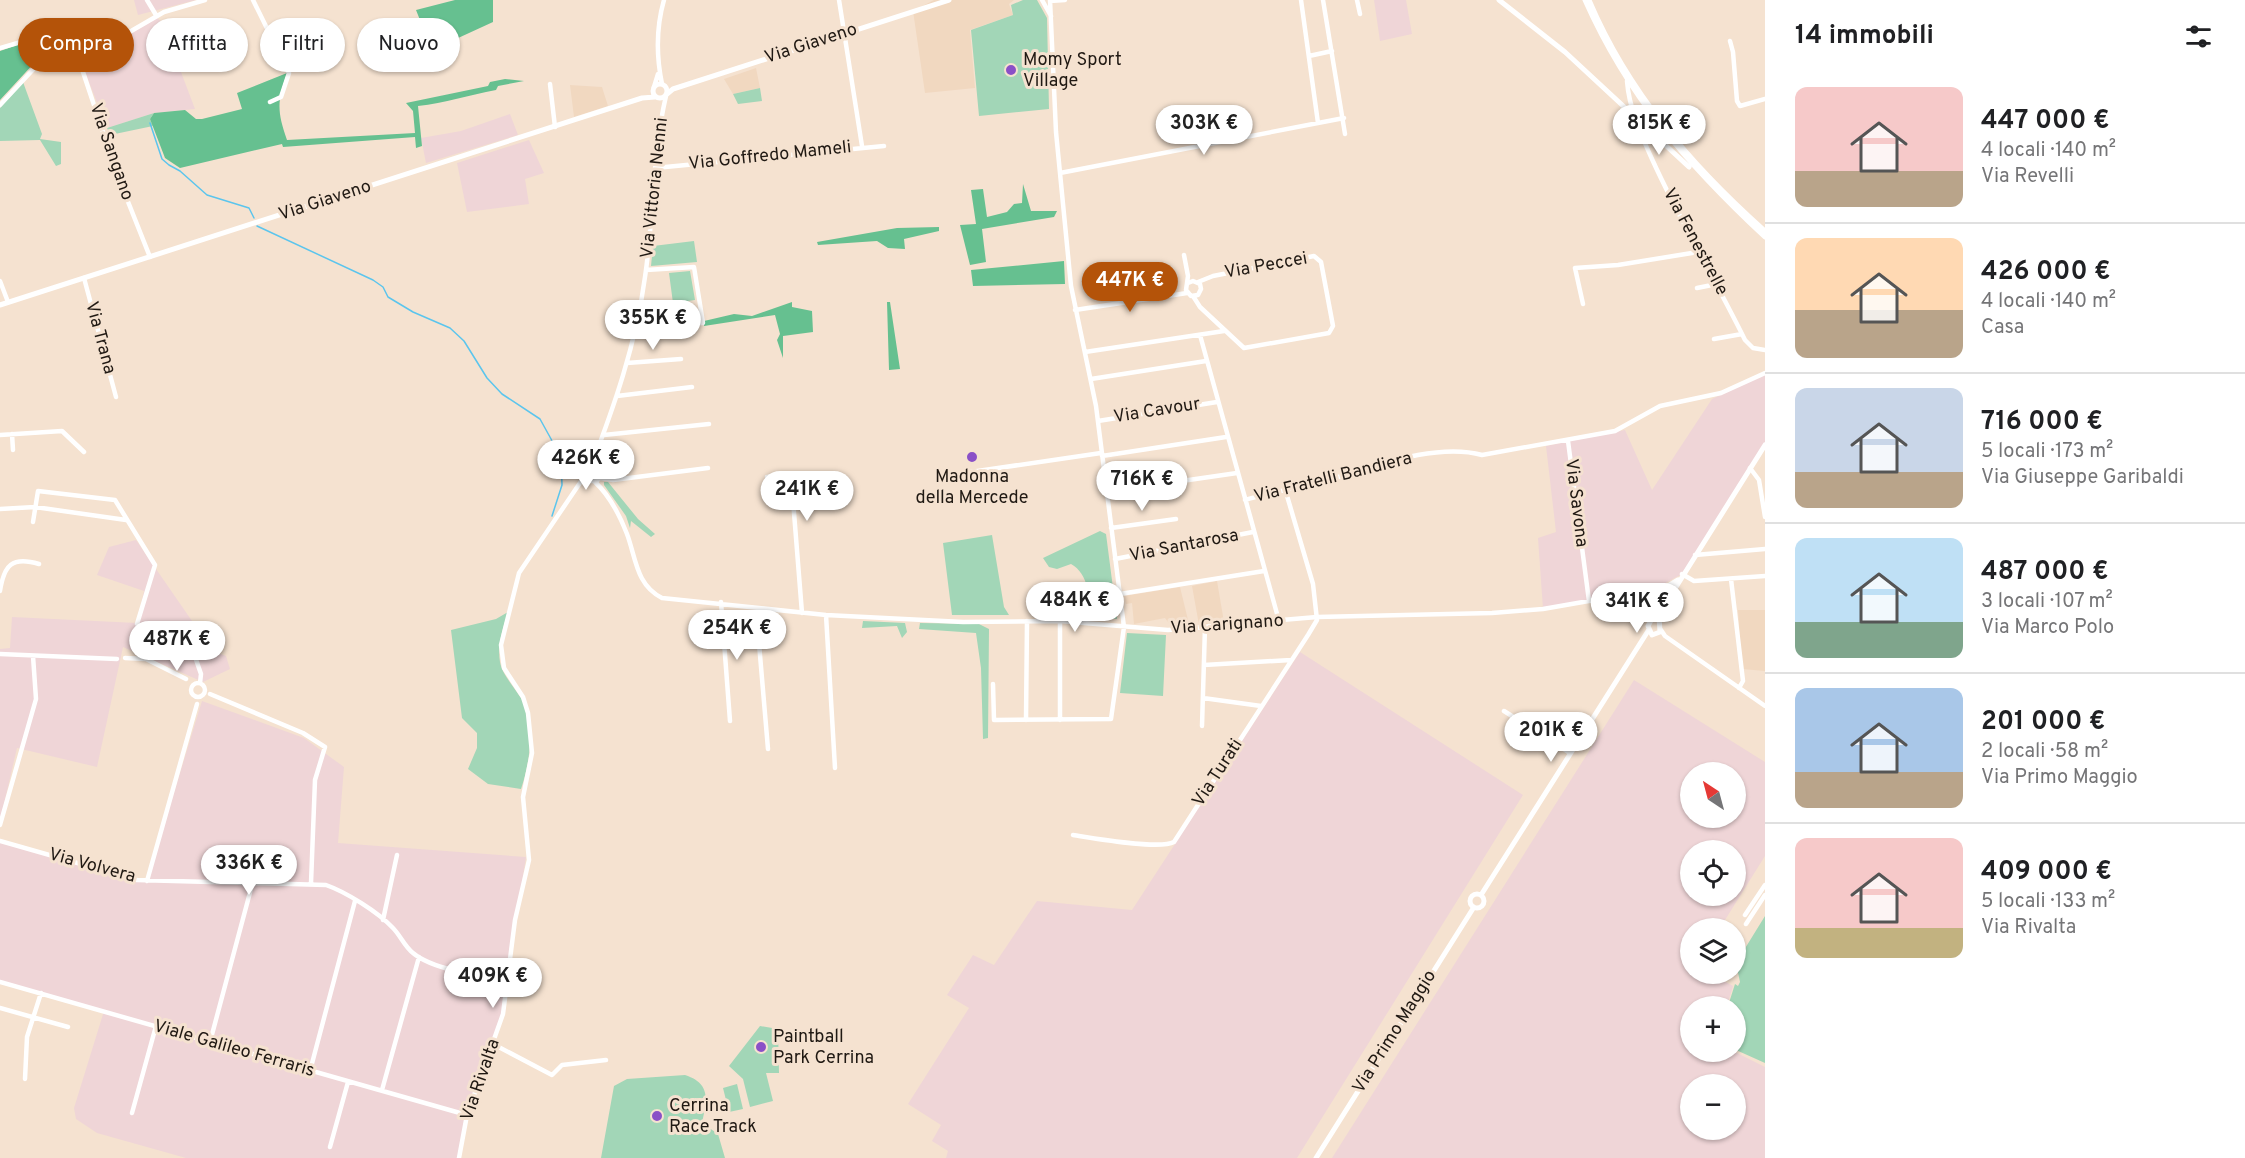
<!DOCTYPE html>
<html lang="it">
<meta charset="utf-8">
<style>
body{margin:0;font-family:Overpass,sans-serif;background:#f6f6f6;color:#202124;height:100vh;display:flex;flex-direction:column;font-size:22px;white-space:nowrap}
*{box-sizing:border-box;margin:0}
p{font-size:20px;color:#757577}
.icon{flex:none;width:33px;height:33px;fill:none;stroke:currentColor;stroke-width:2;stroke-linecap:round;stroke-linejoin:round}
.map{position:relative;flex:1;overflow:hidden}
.sheet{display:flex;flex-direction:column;background:#fff;width:480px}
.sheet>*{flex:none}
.banner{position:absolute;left:18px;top:18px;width:570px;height:54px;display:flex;gap:12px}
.needle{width:39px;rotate:324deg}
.controls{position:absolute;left:1680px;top:762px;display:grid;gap:12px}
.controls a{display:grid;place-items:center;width:66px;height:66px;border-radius:50%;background:#fff;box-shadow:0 2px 4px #0004;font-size:30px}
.price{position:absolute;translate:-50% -51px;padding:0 14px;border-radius:21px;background:#fff;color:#222;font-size:20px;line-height:39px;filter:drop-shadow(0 2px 3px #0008)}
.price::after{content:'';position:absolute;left:50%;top:36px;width:18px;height:14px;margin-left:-9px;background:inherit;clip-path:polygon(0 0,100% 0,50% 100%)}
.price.on{background:#b45309;color:#fff}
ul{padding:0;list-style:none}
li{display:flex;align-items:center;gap:18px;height:150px;padding:0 30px}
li+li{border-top:2px solid #e0e0e0}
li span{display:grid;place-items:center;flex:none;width:168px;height:120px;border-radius:12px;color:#555}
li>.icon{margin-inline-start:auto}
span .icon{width:72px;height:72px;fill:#fffc;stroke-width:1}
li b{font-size:26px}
h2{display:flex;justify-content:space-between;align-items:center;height:72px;padding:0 30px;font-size:26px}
.pill{padding:0 21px;border-radius:27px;background:#fff;box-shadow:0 2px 4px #0004;font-size:21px;line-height:54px}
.pill.on{background:#b45309;color:#fff}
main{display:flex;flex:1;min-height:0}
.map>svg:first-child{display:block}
.built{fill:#f1d8c0}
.industrial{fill:#efd5d7;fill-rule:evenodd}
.green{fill:#a2d6b7}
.forest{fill:#66c090}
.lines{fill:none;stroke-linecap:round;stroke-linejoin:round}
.stream{stroke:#5bc5ed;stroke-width:1.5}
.minor{stroke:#fff;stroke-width:4.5}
.major{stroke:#fff;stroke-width:5}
.poi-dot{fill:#8a50c7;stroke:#f5e2d0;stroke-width:2}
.labels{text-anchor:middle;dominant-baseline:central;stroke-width:6;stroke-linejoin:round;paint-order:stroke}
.street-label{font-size:18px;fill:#201913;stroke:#f5e2d0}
.poi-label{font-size:18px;fill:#201913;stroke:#f5e2d0;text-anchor:start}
</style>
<main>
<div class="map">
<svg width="1765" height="1158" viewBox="0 0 1765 1158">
<rect width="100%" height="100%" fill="#f5e2d0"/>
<path class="built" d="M 934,0 L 1014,0 L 1009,4 L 1013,15 L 970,30 L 975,88 L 925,93 L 913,11 Z
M 756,68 L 760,88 L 733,94 L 724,79 Z
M 570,85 L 602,87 L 608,106 L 574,117 Z
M 1217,581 L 1224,622 L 1199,625 L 1192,586 Z
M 1180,587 L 1189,624 L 1171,626 L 1165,618 L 1134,624 L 1132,603 L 1126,604 L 1124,596 Z
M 1738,610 L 1765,610 L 1765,671 L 1742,669 Z"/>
<path class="industrial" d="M 134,0 L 196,0 L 138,15 Z
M 1374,0 L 1406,0 L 1412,34 L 1380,41 Z
M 157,18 L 162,22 L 195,109 L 154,113 L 107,128 L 78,54 L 119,41 Z
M 510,114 L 518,135 L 426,163 L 421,138 L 461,131 Z
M 529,140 L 544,173 L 525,179 L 529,204 L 467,212 L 457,163 Z
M 1765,374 L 1765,445 L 1682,574 L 1651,591 L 1543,609 L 1538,538 L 1556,532 L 1546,446 L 1625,430 L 1652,490 L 1712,399 Z
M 136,540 L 192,621 L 191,643 L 226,656 L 230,669 L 203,682 L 123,647 L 97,767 L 17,748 L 0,821 L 0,649 L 10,648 L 12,617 L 137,623 L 144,591 L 97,575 L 109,547 Z
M 1300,652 L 1523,795 L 1297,1158 L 946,1158 L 948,1151 L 932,1141 L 941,1125 L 908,1104 L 969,1008 L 947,995 L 973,955 L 994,965 L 1037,901 L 1132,910 Z
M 1634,680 L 1765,762 L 1765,856 L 1720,928 L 1690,928 L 1690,974 L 1711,974 L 1733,986 L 1727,1006 L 1690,1006 L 1690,1052 L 1735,1052 L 1765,1067 L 1765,1158 L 1332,1158 ZM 1690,772 L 1736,772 L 1736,818 L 1690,818 ZM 1690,850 L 1736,850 L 1736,896 L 1690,896 ZM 1690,1084 L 1736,1084 L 1736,1130 L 1690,1130 Z
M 202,701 L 304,738 L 344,767 L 338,843 L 526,857 L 499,1029 L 467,1115 L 458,1158 L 186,1158 L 97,1133 L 76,1119 L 74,1108 L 104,1011 L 0,983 L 0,841 L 147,881 Z"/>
<path class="green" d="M 1023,0 L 1037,0 L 1047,18 L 1049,109 L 979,116 L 971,30 L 1013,15 L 1011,5 Z
M 23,82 L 42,134 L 40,139 L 61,142 L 61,164 L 56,166 L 40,140 L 0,141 L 0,108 Z
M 760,88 L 762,101 L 738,104 L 733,94 Z
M 154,113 L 150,119 L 153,126 L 110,135 L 107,128 Z
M 694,241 L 697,262 L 651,266 L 653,246 Z
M 690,271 L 695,300 L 673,303 L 669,273 Z
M 608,482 L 638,519 L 655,534 L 651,537 L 631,521 L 630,528 L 626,516 L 604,485 L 604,482 Z
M 1100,531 L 1106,534 L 1117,619 L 1092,616 C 1089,598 1089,574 1071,564 L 1057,569 L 1049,567 L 1043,558 Z
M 992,535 L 1004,607 L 1009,615 L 952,615 L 943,543 Z
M 508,612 C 503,628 497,645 500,662 C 502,674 514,687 521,698 C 536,723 530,763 521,789 L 488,784 L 468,769 L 477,748 L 477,733 L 462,718 L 451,630 L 496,619 Z
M 863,621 L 905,623 L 907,632 L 902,638 L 897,626 L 862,628 Z
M 920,623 L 979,624 L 989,629 L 988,738 L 983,739 L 981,668 L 976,633 L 919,629 Z
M 1127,633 L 1166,635 L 1163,696 L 1120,693 Z
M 1765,916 L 1765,1063 L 1736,1050 L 1736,1006 L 1728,1006 L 1735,984 L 1738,986 L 1740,982 L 1736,963 Z
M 760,1026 L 778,1029 L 779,1073 L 766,1073 L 773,1101 L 750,1107 L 743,1079 L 729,1066 Z
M 685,1075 C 713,1084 706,1103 702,1123 L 718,1134 L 725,1158 L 601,1158 L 614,1086 L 627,1079 Z
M 737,1084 L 743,1109 L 729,1112 L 723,1088 Z"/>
<path class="forest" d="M 455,0 L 493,0 L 493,22 L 432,50 L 416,10 Z
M 38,38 L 46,40 L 50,46 L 0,100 L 0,51 Z
M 287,73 C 277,102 277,111 287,140 L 415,133 L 413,111 L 406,103 L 488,86 L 490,82 L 505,79 L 524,81 L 498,86 L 496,90 C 469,95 445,103 418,106 L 422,146 L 416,148 L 415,137 L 283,147 L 282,144 L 180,168 L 165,158 L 150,119 L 154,113 L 185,110 L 196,119 L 202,119 L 242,109 L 237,93 Z
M 1023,184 L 1031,211 L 1057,211 L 1054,217 L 982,229 L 986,262 L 970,265 L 960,225 L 976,224 L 971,190 L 983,189 L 987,217 L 1007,212 L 1014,204 L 1022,203 Z
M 939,227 L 939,231 L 904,239 L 905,249 L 888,248 L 877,241 L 818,245 L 817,242 L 897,228 Z
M 1064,261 L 1065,284 L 973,286 L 971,270 Z
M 792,302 L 792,307 L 812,311 L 813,332 L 783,336 L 783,358 L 777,340 L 780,334 L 775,315 L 704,326 L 704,321 L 734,314 L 752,316 Z
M 887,302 L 890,302 L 900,369 L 889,370 Z"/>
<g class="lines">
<path class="stream" d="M 150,123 L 162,159 L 169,165 L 180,171 L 207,195 L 249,208 L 254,218
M 257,226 L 373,280 L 383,287 L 388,297 L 413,312 L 450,328 L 464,341 L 487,378 L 502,394 L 540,419 L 561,457 L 562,485 L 552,516"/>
<path class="minor" d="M 147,0 L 156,15
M 253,0 L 289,73 L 281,97 L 270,102
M 839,0 L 862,146
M 1042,0 L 1051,16
M 1301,0 L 1318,123
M 1323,0 L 1345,134
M 1357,0 L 1360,14
M 1050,1 L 1065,0
M 1730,41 L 1733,52 L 1737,101 L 1740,106 L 1765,99
M 74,45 L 117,174 L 150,257
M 0,48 L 38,37 L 56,45 L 92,45 L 126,34 L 164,12 L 205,0
M 1309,56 L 1332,51
M 1627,81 C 1629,108 1641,135 1652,159 C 1680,221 1715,279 1745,340 L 1753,348 L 1765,350
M 550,84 L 555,127
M 662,84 C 656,55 656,28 664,0
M 654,87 L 658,74
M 0,105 L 56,45
M 655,168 L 884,146
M 1060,173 L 1344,118
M 1184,255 L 1188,276 L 1186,290 L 1191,296 L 1198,295 L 1201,289 L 1200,284 L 1193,281 L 1188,283
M 84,278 L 116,397
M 0,281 L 8,302
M 1697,288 L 1717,284
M 1193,296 L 1200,307 L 1244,348 L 1329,333 L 1333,326 L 1321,262 L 1314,256 L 1213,276 L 1198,282
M 1583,304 L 1575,268 L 1618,265 L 1698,252
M 1075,310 L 1187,293
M 637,326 L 703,323 L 694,267 L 646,270
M 1200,335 L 1279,621
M 1714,339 L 1742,334
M 1085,352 L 1224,331
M 627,363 L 681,359
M 1091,379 L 1206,361
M 617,396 L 692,387
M 1098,421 L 1217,402
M 12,434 L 13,450
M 0,435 L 62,431 L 84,452
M 604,435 L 709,424
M 1568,441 L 1589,601
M 1102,456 L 1226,437
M 595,458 L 600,476 L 597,481 L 590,481 L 587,472 L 596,469
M 1750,468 L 1759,480 L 1765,517
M 590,469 C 614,407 636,344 645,277 C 654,217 652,155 666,96
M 964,473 L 1101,453
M 767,477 L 791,475 L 802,613
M 600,478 L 613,480 L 708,468
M 595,482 C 609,495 620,516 627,534 C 636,558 636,585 662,598 L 826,615 L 963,622 L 1060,621 L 1168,630 L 1317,617 L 1492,613 L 1543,609 L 1663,588
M 1106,492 L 1237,473
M 1245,500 C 1280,490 1317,484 1352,473 C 1390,461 1442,444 1482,455 L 1615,431 L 1660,406 L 1721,393 L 1765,373
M 0,509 L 35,507 L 126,520
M 33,522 L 38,491 L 115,500 L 155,565 L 137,624 L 192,648 L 201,674 L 200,683
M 1111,528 L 1176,519
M 1695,555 L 1765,549
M 1115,559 L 1253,532
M 1682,574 L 1694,581 L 1765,576
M 1731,579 L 1743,681 L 1739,688
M 0,591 C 4,565 12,556 39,564
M 1120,594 L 1264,571
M 721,602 L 730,721
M 756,608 L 768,749
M 826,615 L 835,768
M 1661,630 L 1665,636 L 1765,706
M 0,654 L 117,659
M 125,658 L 146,659 L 186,679
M 1204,665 L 1291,660
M191 690a7 7 0 1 1 14 0a7 7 0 1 1-14 0Z
M 993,684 L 994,720 L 1111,719 L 1124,627 L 1096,406 L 1071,286 L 1056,132 L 1050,0
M 210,694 L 303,733 L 325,747 L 315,780 L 311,883
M 1203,698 L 1261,706
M 1504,711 L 1570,753
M 1026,720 L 1027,621
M 1060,720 L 1060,621
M 1202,726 L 1205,627
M 0,825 L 36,699 L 33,656
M 1073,835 C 1093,838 1159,850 1174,842 L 1308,635 L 1317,620 L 1313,584 L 1285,489
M 0,841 L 137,880 L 326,885 C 346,892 378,912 393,928 C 400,935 405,947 413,953 C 433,970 481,976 507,980
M 147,881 L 197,704
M 1745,915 L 1765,885
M 383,920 L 397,855
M 1746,924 L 1765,895
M 485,979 L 506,990
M 0,982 L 467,1115
M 0,1008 L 68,1027
M 210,1042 L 252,885
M 493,1044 L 552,1075 L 562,1065 L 606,1060
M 310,1071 L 355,901
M 25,1079 L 27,1037 L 41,993
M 382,1090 L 419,957
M 132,1113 L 156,1026
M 330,1147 L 348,1082
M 459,1158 L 467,1115 L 503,1014 L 515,920 L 529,860 L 523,797 L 532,753 L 528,713 L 523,697 L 504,668 L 501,645 L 519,573 L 586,474"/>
<path class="major" d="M 1499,0 L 1565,52 L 1689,167
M 1585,0 C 1628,97 1688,165 1765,237
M 1589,0 C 1628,92 1691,165 1765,231
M653 91a7 7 0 1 1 14 0a7 7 0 1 1-14 0Z
M 667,94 L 673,89 L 949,0
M 0,305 L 642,98 L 655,97
M 1671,595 L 1765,445
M 1669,598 L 1659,616 L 1660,632 L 1652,635 L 1648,626 L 1661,602 L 1660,591 L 1678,580
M1470 901a7 7 0 1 1 14 0a7 7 0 1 1-14 0Z
M 1481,895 L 1648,631
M 1316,1158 L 1474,907"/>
</g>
<g class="poi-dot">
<circle cx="1011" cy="70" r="6"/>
<circle cx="972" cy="457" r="6"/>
<circle cx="761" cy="1047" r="6"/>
<circle cx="657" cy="1116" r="6"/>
</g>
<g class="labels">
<g class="street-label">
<text transform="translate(811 44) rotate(-18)">Via Giaveno</text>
<text transform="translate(111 152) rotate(71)">Via Sangano</text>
<text transform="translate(770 156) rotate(-6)">Via Goffredo Mameli</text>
<text transform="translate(655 188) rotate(-84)">Via Vittoria Nenni</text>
<text transform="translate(325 201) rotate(-18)">Via Giaveno</text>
<text transform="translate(1695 242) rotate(62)">Via Fenestrelle</text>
<text transform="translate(1266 266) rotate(-10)">Via Peccei</text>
<text transform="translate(100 338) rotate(75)">Via Trana</text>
<text transform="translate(1157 411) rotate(-9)">Via Cavour</text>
<text transform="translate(1333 478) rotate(-14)">Via Fratelli Bandiera</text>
<text transform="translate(1576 503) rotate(83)">Via Savona</text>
<text transform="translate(1184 546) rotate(-11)">Via Santarosa</text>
<text transform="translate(1227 625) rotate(-4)">Via Carignano</text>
<text transform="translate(1218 773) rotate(-57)">Via Turati</text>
<text transform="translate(92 866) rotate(15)">Via Volvera</text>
<text transform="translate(1395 1032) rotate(-58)">Via Primo Maggio</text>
<text transform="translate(234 1049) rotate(16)">Viale Galileo Ferraris</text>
<text transform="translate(481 1080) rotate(-71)">Via Rivalta</text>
</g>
<g class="poi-label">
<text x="1023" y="60">Momy Sport<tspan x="1023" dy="21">Village</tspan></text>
<text x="972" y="477" text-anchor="middle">Madonna<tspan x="972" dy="21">della Mercede</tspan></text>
<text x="773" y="1037">Paintball<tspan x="773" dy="21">Park Cerrina</tspan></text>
<text x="669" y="1106">Cerrina<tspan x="669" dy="21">Race Track</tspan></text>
</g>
</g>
</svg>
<div class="controls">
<a><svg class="needle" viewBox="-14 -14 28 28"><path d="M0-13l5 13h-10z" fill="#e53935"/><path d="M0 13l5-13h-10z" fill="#757577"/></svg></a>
<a><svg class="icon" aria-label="locate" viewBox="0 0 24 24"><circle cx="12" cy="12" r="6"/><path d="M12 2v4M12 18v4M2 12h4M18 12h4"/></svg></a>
<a><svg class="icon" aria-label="layers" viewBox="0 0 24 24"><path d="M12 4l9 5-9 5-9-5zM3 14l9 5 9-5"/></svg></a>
<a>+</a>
<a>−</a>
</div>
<b class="price" style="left:1204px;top:156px">303K €</b>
<b class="price" style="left:1659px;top:156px">815K €</b>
<b class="price on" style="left:1130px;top:313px">447K €</b>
<b class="price" style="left:653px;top:351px">355K €</b>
<b class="price" style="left:586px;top:491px">426K €</b>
<b class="price" style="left:1142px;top:512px">716K €</b>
<b class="price" style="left:807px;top:522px">241K €</b>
<b class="price" style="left:1075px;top:633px">484K €</b>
<b class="price" style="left:1637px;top:634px">341K €</b>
<b class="price" style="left:737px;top:661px">254K €</b>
<b class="price" style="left:177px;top:672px">487K €</b>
<b class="price" style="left:1551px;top:763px">201K €</b>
<b class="price" style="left:249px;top:896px">336K €</b>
<b class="price" style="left:493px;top:1009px">409K €</b>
<div class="banner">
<a class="pill on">Compra</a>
<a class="pill">Affitta</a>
<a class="pill">Filtri</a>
<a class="pill">Nuovo</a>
</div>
</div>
<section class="sheet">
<h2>14 immobili<svg class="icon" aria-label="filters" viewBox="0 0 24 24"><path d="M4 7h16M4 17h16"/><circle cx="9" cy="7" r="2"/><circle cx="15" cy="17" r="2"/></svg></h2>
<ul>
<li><span style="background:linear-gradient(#f6c9c9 70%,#b9a48a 0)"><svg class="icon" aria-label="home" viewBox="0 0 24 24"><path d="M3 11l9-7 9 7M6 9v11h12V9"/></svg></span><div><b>447 000 €</b><p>4 locali · 140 m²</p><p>Via Revelli</p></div></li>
<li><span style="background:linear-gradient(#ffd9b3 60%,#b9a48a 0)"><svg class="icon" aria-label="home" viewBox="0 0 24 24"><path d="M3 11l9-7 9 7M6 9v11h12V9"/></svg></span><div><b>426 000 €</b><p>4 locali · 140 m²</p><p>Casa</p></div></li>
<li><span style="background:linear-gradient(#c9d6e8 70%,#b9a48a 0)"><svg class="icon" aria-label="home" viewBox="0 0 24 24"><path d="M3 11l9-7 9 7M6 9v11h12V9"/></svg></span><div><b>716 000 €</b><p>5 locali · 173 m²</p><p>Via Giuseppe Garibaldi</p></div></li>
<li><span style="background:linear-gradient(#bfe0f5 70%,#7fa58c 0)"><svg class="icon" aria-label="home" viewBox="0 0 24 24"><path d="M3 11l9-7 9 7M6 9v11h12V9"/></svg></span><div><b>487 000 €</b><p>3 locali · 107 m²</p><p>Via Marco Polo</p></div></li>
<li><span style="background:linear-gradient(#a9c7e8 70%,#b9a48a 0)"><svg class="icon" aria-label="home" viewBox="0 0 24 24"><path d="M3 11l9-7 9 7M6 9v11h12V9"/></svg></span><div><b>201 000 €</b><p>2 locali · 58 m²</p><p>Via Primo Maggio</p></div></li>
<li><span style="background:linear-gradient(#f6c9c9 75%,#c2b280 0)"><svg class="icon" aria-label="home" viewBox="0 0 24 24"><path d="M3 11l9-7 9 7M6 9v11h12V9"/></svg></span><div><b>409 000 €</b><p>5 locali · 133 m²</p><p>Via Rivalta</p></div></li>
</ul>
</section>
</main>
